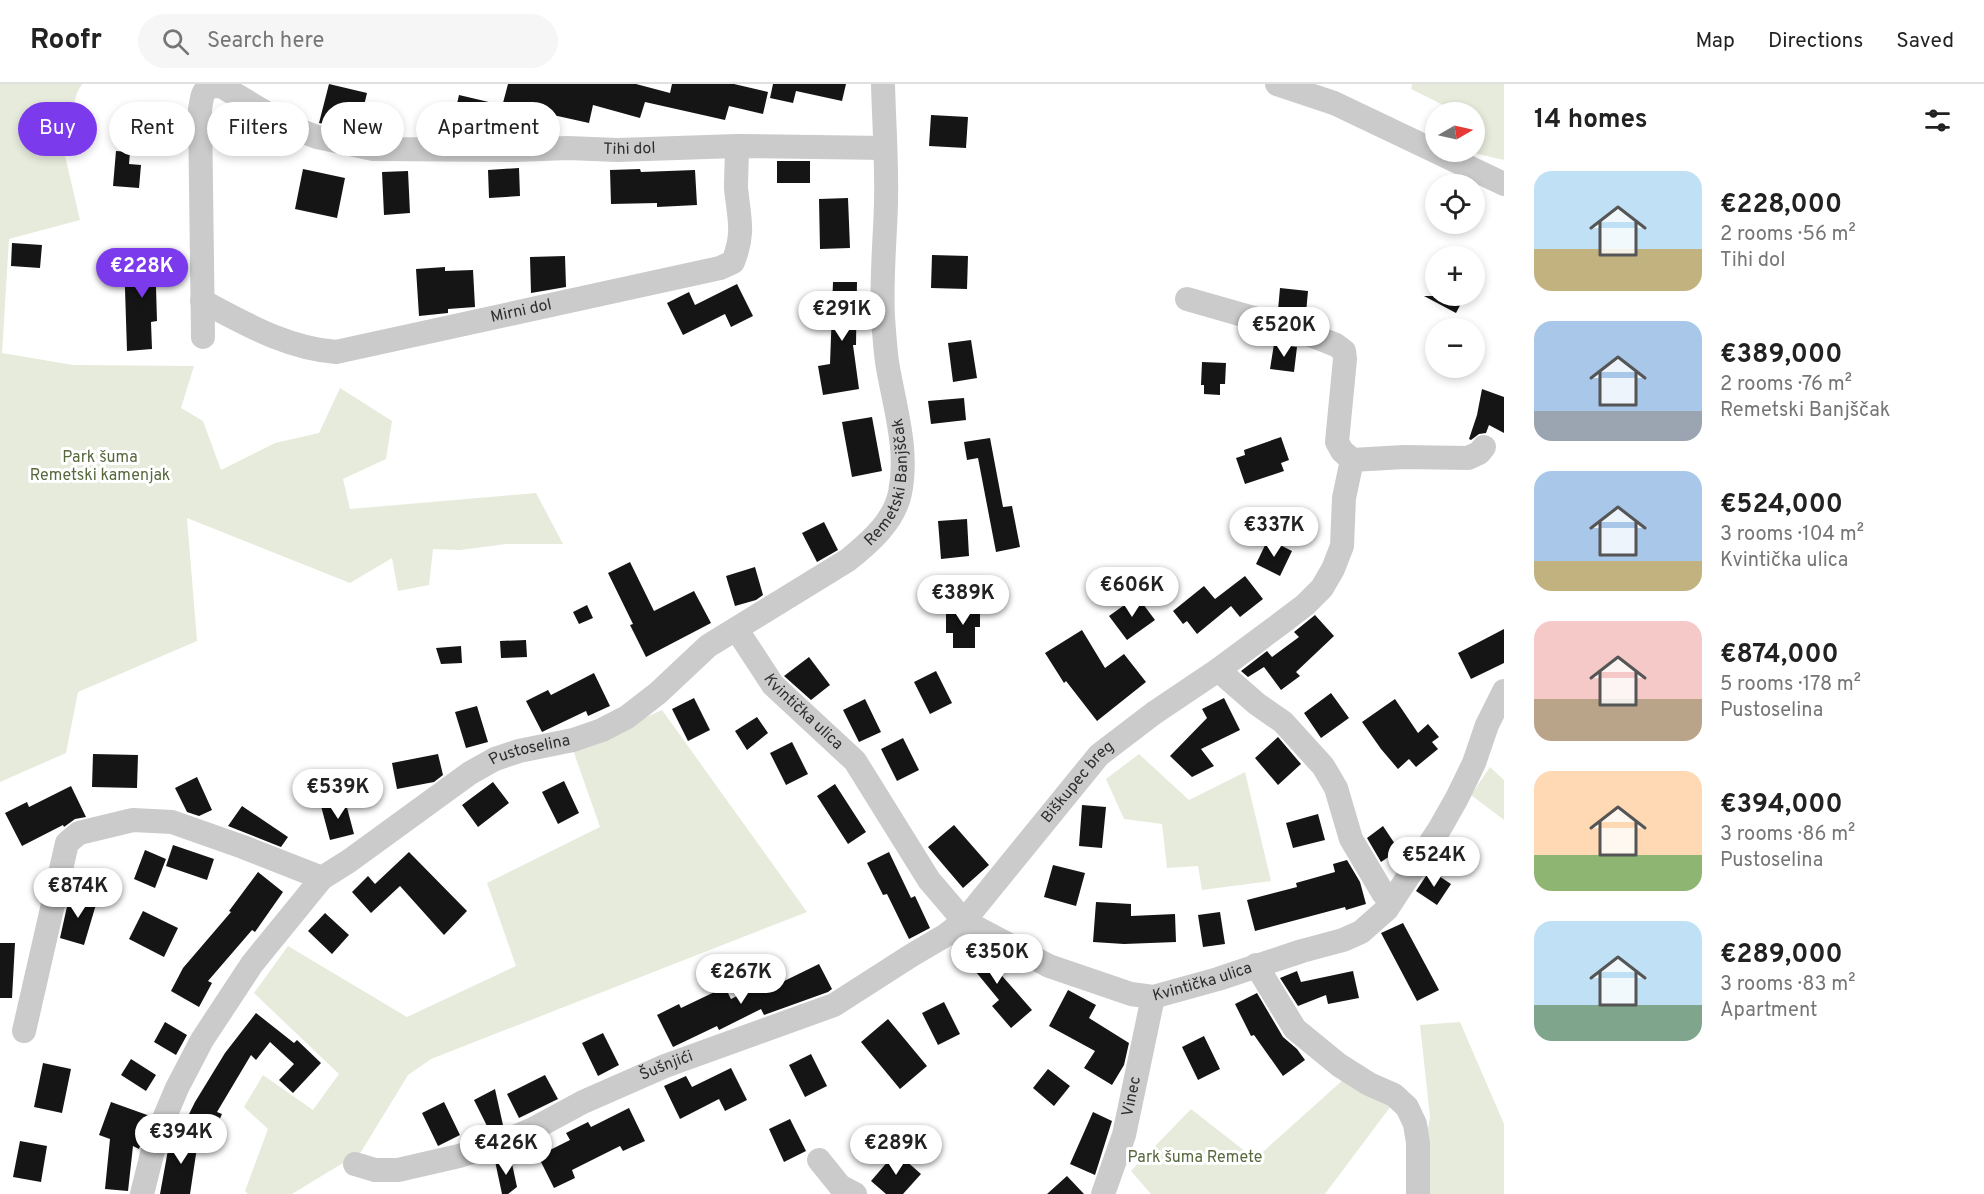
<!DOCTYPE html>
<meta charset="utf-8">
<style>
body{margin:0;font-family:Overpass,sans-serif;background:#f6f6f6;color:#222;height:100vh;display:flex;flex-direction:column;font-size:22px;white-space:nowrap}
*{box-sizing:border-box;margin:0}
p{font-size:20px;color:#767676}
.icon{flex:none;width:33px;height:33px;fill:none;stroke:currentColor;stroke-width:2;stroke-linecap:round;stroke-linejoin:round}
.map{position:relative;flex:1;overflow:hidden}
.drawer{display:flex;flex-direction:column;background:#fff;width:480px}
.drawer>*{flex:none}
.guide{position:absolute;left:18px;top:18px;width:570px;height:54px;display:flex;gap:12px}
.needle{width:39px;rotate:81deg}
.controls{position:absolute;left:1425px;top:18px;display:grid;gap:12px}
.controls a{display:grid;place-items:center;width:60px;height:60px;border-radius:50%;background:#fff;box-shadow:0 3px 9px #0003;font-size:30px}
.price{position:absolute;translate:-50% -51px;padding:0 14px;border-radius:21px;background:#fff;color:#222;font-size:20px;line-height:39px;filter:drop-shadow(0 2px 3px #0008)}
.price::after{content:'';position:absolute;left:50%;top:36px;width:18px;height:14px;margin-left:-9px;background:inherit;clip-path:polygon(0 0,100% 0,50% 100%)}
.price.current{background:#7c3aed;color:#fff}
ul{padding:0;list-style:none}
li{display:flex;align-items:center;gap:18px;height:150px;padding:0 30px}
li span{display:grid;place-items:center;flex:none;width:168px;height:120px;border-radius:18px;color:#555}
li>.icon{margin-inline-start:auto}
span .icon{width:72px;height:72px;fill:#fffc;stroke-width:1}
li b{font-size:26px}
h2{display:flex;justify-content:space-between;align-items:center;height:72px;padding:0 30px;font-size:26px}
.chip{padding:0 21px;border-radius:27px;background:#fff;box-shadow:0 3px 9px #0003;font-size:21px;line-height:54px}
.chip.current{background:#7c3aed;color:#fff}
header{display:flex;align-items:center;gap:36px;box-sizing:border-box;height:84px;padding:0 30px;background:#fff;border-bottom:2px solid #e0e0e0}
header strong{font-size:28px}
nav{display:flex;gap:33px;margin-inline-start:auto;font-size:21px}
.search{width:420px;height:54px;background:#f6f6f6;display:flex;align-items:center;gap:15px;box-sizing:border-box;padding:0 21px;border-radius:33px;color:#767676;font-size:22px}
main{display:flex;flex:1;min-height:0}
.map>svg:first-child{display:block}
.green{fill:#e6ebdc}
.building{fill:#151515}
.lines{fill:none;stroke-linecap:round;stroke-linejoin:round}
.minor{stroke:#cbcbcb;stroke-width:24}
.labels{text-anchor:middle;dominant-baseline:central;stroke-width:6;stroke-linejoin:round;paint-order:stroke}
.street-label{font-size:16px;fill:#2e2e2e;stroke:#fff}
.park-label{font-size:16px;fill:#57683d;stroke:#fff}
</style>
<header>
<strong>Roofr</strong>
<div class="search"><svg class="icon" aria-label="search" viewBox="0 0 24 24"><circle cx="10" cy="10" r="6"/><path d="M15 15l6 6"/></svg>Search here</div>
<nav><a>Map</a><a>Directions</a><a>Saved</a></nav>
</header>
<main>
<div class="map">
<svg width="1504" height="1110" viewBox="0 0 1504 1110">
<rect width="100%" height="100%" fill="#fff"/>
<path class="green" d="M 0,0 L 82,0 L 77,9 L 62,59 L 80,136 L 9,155 L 2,269 L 73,281 L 194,282 L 181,324 L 203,337 L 221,386 L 275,359 L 319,349 L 340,304 L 392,337 L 386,375 L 343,395 L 350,425 L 536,409 L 563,460 L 506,460 L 460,466 L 433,465 L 429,501 L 398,507 L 392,474 L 350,499 L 187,434 L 197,557 L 78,608 L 66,669 L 0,698 Z
M 1412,0 L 1504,0 L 1504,76 L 1469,68 L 1474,68 L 1474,28 L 1457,28 L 1411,5 Z
M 662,626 L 807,828 L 431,975 L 408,991 L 361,1068 L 292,1110 L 248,1110 L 245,1107 L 268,1045 L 244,1023 L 263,991 L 313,1026 L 339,990 L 254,909 L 288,862 L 407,933 L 516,882 L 487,799 L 600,743 L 573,666 Z
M 1139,670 L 1189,716 L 1245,688 L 1271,797 L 1202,806 L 1198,782 L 1167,784 L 1162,740 L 1124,735 L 1106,695 Z
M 1490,683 L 1504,696 L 1504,736 L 1471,711 Z
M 1460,938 L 1504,1040 L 1504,1110 L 1415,1110 L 1430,1033 L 1420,941 Z
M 1344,995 L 1391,1022 L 1325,1110 L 1151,1110 L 1131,1087 L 1191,1025 L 1255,1075 Z"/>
<path class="building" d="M 329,0 L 367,9 L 358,47 L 319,39 Z
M 508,0 L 636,0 L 670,9 L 672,0 L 734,0 L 768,8 L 763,30 L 729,22 L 725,36 L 645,18 L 640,34 L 593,21 L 589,39 L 553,31 L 549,46 L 499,34 Z
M 773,0 L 846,0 L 842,17 L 796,7 L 793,19 L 770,14 Z
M 459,11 L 493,19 L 485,52 L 474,51 L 451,46 Z
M 931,31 L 968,33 L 966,64 L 929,62 Z
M 116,67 L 130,68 L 129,80 L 141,81 L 139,104 L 113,102 Z
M 777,77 L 810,77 L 810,99 L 777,99 Z
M 519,84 L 520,112 L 489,114 L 488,86 Z
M 303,85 L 345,94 L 337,134 L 295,125 Z
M 640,85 L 641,88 L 695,86 L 697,121 L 657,123 L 657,119 L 611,120 L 610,86 Z
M 408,87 L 410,129 L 384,131 L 382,88 Z
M 848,114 L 850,164 L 820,165 L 819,115 Z
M 12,159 L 42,161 L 40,184 L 11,182 Z
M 932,171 L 968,172 L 967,205 L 931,204 Z
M 565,172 L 566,203 L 531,209 L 530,173 Z
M 164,173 L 165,203 L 156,203 L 157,237 L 151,238 L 152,265 L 127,267 L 124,174 Z
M 445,183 L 445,187 L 473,186 L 475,223 L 448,225 L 448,229 L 419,232 L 416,185 Z
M 833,198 L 857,198 L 856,261 L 853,261 L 859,305 L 823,311 L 818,282 L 830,280 Z
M 737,200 L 753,232 L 731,243 L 725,230 L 683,251 L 667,219 L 689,208 L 695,221 Z
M 1280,204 L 1308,207 L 1306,229 L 1278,226 Z
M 1424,212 L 1465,212 L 1456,229 Z
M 971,256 L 977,294 L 953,298 L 948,259 Z
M 1274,260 L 1297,263 L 1294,288 L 1270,285 Z
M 1202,278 L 1226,279 L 1225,300 L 1220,300 L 1220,311 L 1204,310 L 1204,301 L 1201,301 Z
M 1482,305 L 1504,313 L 1504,349 L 1489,341 L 1486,349 L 1479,350 L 1471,356 L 1469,355 L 1477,331 Z
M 964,314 L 966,336 L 931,340 L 928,317 Z
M 872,333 L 882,387 L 852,393 L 842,338 Z
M 1281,353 L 1289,376 L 1281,379 L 1284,387 L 1245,400 L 1236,374 L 1245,371 L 1244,366 Z
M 990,354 L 1003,423 L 1012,422 L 1020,463 L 996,468 L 978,374 L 967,376 L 964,358 Z
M 967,435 L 969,472 L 941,475 L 938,437 Z
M 824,438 L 838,466 L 817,478 L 802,449 Z
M 1268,455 L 1292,467 L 1280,492 L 1256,480 Z
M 630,478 L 654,527 L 694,507 L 711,539 L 646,573 L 630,541 L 633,540 L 608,489 Z
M 755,483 L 763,511 L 756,516 L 735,522 L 726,492 Z
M 1245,492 L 1263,515 L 1240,533 L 1231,522 L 1197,550 L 1187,537 L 1183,540 L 1173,527 L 1204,502 L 1215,515 Z
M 1137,512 L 1155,536 L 1127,556 L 1109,532 Z
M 587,521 L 593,534 L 579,540 L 573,528 Z
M 946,524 L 980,524 L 980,543 L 975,543 L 975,564 L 953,564 L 953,549 L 946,549 Z
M 1315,531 L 1334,552 L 1296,588 L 1300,592 L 1281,606 L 1264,583 L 1248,593 L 1241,587 L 1267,567 L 1272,573 L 1299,553 L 1294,548 Z
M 1504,545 L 1504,579 L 1471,595 L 1458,569 Z
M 1082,546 L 1105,584 L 1124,570 L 1146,598 L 1097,637 L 1066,597 L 1064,599 L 1045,569 Z
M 526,556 L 527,573 L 501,574 L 500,557 Z
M 461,562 L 462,579 L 441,580 L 436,564 Z
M 809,573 L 830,601 L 811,616 L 784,592 Z
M 936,587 L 952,619 L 930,630 L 914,598 Z
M 594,589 L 610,622 L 588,632 L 586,627 L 542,648 L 526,617 L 548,606 L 551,611 Z
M 1331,609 L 1349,634 L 1321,654 L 1304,629 Z
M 694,614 L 710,646 L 688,657 L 672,625 Z
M 1224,614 L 1240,646 L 1201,665 L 1214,682 L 1192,693 L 1170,672 L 1207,634 L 1202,625 Z
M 865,615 L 881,648 L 859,658 L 843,626 Z
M 1395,615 L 1418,649 L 1428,640 L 1439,653 L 1432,658 L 1438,665 L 1416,683 L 1409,675 L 1398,685 L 1381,665 L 1362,638 Z
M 477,622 L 488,658 L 466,664 L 455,628 Z
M 757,633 L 768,649 L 747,666 L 735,647 Z
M 1278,653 L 1301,680 L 1278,701 L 1255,674 Z
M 903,654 L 919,686 L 897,697 L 881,665 Z
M 792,658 L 808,690 L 786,701 L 770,669 Z
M 93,670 L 138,671 L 137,704 L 92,703 Z
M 438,670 L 443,691 L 434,698 L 397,705 L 392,679 Z
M 197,693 L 212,726 L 199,732 L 187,728 L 175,704 Z
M 564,697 L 579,729 L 558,740 L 542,708 Z
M 493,698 L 509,719 L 478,743 L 462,721 Z
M 835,700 L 866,748 L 848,760 L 817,712 Z
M 71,702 L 86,733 L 75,735 L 64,743 L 63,741 L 22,762 L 5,729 L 27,718 L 29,723 Z
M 345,716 L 354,750 L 330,756 L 321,722 Z
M 1082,721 L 1106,723 L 1102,764 L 1079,762 Z
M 242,722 L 288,753 L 281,763 L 228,742 Z
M 1318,730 L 1325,756 L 1293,764 L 1286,739 Z
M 954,741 L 989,781 L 963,804 L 928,763 Z
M 1383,742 L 1399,766 L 1381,778 L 1367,754 Z
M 173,761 L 214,775 L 207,796 L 166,782 Z
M 145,766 L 166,775 L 155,804 L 134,795 Z
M 409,768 L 467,827 L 444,851 L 400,802 L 371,829 L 352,808 L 368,792 L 375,800 Z
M 889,768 L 911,814 L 915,812 L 930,844 L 909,855 L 887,810 L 883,811 L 867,779 Z
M 1347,776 L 1360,798 L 1366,820 L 1346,826 L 1345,823 L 1255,847 L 1247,816 L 1297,803 L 1296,799 L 1335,788 L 1333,780 Z
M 1053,781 L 1085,789 L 1076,822 L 1044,813 Z
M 1430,786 L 1451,800 L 1437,821 L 1416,807 Z
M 258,788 L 283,808 L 255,848 L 252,846 L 208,897 L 212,899 L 199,923 L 171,907 L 183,884 L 231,828 L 229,827 Z
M 70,809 L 97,817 L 84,861 L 60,854 Z
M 1096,818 L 1131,820 L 1131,832 L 1175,830 L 1176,858 L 1124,860 L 1093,858 Z
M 143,827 L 178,844 L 164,873 L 129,855 Z
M 1220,828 L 1225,860 L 1203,863 L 1198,831 Z
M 325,829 L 349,851 L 332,870 L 308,847 Z
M 1403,839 L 1439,906 L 1417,917 L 1381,849 Z
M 0,859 L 15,859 L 12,914 L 0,914 Z
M 976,860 L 995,869 L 1003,879 L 996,885 L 1032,926 L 1011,944 L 992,922 L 999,916 L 962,871 Z
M 819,880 L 832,905 L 828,908 L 764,931 L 761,925 L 719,946 L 717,942 L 673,963 L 657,931 L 679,920 L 681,924 L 725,903 L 731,915 L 773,894 L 776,901 Z
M 1297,887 L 1301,898 L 1353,887 L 1359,914 L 1328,920 L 1326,911 L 1298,922 L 1280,894 Z
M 1068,906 L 1096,921 L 1089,934 L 1129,959 L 1124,981 L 1112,1001 L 1084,984 L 1095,967 L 1049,942 Z
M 1257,909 L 1283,953 L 1297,965 L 1305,976 L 1283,992 L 1254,951 L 1251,952 L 1235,920 Z
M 944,918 L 960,950 L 938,961 L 922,929 Z
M 256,929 L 294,959 L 297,956 L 321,979 L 293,1009 L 279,996 L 294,980 L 270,958 L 256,976 L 251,971 L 217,1028 L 222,1030 L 214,1048 L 188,1032 L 195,1018 L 225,969 Z
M 888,935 L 927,982 L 900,1005 L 861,958 Z
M 165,938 L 187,951 L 176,971 L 154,958 Z
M 603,949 L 619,981 L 598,992 L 582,959 Z
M 1204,952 L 1220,985 L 1198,996 L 1182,963 Z
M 811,970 L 827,1002 L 805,1013 L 789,981 Z
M 131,975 L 156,991 L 146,1007 L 121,991 Z
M 43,979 L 71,985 L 62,1029 L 34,1023 Z
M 731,984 L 747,1016 L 725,1027 L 719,1015 L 680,1035 L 664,1002 L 686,992 L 692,1003 Z
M 1048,985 L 1070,1002 L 1054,1022 L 1033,1004 Z
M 545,991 L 558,1015 L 519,1034 L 507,1010 Z
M 495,1005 L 503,1041 L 490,1048 L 474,1016 Z
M 111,1018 L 150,1032 L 139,1065 L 133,1062 L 128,1107 L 105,1105 L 110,1055 L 99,1051 Z
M 444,1018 L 460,1051 L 438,1062 L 422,1029 Z
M 629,1024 L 645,1057 L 623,1067 L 620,1062 L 572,1086 L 575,1094 L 554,1104 L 538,1072 L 570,1056 L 566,1049 L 588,1038 L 591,1043 Z
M 1093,1028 L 1112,1037 L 1095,1091 L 1070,1080 Z
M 790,1035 L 806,1067 L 784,1078 L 769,1045 Z
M 183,1044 L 199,1050 L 190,1110 L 160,1110 L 168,1066 L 173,1067 Z
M 20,1057 L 47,1062 L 41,1098 L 13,1093 Z
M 896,1068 L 921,1090 L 903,1110 L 886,1110 L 871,1097 Z
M 511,1075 L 517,1103 L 508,1110 L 502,1110 L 495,1077 Z
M 1067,1092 L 1084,1110 L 1047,1110 Z"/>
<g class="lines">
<g class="minor">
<path d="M 1277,0 L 1334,19 L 1504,100"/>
<path d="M 1187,215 L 1303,248 L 1336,261 L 1344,267 L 1345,275 L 1337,358 L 1342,367 L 1352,376"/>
<path id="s1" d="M 202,217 C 246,240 286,264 336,268 L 720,184 L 733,178 C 745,148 739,135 736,104 C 736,90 737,76 737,62"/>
<path id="s2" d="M 203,253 L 200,25 C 203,9 202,2 221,2 L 290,43 L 317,53 L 373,65 L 515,66 L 568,64 L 617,66 L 737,62 L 885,64"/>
<path id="s3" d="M 737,546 L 773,601 L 855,677 L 929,796 L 964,837 L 1049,882 L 1131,910 L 1153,913 L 1218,895 L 1302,867 L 1343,856 L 1361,848 L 1387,825 L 1440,744 L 1457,714 L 1474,679 L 1487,641 L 1504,607"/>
<path d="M 1218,586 L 1257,620 L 1283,638 L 1323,682 L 1336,704 L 1351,755 L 1383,809 L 1391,818"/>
<path d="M 1256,881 L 1295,945 L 1339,981 L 1369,1000 L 1394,1011 L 1407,1023 L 1415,1040 L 1418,1059 L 1418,1110"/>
<path d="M 24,947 L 67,759 L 79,749 L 133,736 L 172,738 L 243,763 L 322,794"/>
<path d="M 819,1076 L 840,1102 L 855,1110"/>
<path id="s4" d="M 355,1080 L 375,1086 L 398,1086 L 459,1072 L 501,1059 L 533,1045 L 583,1018 L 665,982 L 834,921 L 912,871 L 946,851 L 964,837 L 1099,671 L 1154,629 L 1218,586 L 1280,540 L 1305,521 L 1322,504 L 1333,485 L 1342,462 L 1344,414 L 1352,376 L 1404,373 L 1468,374 L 1479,369 L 1484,363"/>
<path id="s5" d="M 142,1110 L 153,1066 L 163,1037 L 177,1004 L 202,956 L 252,880 L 322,794 L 349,777 L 470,689 L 495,675 L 519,667 L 573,656 L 602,646 L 627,633 L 658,609 L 708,562 L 848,476 C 869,459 894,438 900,409 C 909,366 894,321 887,278 C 885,263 884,248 883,233 C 881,195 885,157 886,119 C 887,79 884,39 883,0"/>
<path id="s6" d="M 1103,1110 L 1124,1051 L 1153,913"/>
</g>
</g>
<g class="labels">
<g class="street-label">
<text stroke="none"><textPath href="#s2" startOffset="687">Tihi dol</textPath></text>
<text stroke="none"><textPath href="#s1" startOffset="334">Mirni dol</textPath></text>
<text stroke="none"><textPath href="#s5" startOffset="1083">Remetski Banjščak</textPath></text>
<text stroke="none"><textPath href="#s3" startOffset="106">Kvintička ulica</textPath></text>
<text stroke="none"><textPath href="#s5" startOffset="614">Pustoselina</textPath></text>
<text stroke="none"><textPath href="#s4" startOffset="846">Biškupec breg</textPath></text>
<text stroke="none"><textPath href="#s3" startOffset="628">Kvintička ulica</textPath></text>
<text stroke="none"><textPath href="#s4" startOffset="333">Šušnjići</textPath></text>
<text stroke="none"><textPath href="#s6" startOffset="102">Vinec</textPath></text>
</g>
<g class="park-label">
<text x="100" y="374">Park šuma<tspan x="100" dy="18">Remetski kamenjak</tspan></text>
<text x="1195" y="1074">Park šuma Remete</text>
</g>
</g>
</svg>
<div class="controls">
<a><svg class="needle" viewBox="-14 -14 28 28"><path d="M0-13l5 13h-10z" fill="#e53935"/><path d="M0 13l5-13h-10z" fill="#767676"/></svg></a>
<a><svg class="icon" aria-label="locate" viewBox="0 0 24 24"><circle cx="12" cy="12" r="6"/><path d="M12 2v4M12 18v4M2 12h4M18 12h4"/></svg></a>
<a>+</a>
<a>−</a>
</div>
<b class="price current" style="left:142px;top:215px">€228K</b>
<b class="price" style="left:842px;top:258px">€291K</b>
<b class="price" style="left:1284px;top:274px">€520K</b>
<b class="price" style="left:1274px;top:474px">€337K</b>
<b class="price" style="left:1132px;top:534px">€606K</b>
<b class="price" style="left:963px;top:542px">€389K</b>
<b class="price" style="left:338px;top:736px">€539K</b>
<b class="price" style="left:1434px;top:804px">€524K</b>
<b class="price" style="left:78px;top:835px">€874K</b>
<b class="price" style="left:997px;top:901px">€350K</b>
<b class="price" style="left:741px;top:921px">€267K</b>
<b class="price" style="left:181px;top:1081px">€394K</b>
<b class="price" style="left:506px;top:1092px">€426K</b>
<b class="price" style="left:896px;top:1092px">€289K</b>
<div class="guide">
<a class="chip current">Buy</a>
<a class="chip">Rent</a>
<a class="chip">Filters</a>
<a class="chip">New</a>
<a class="chip">Apartment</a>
</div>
</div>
<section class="drawer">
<h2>14 homes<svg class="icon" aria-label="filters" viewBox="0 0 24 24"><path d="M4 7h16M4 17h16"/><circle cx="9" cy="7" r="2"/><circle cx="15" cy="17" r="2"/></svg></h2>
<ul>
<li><span style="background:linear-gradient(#bfe0f5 65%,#c2b280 0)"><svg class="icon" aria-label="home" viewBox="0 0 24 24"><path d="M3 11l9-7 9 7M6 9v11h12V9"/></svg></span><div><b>€228,000</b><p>2 rooms · 56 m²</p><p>Tihi dol</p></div></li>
<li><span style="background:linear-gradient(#a9c7e8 75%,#9aa5b1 0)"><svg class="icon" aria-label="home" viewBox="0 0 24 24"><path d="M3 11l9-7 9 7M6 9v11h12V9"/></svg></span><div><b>€389,000</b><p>2 rooms · 76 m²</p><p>Remetski Banjščak</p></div></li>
<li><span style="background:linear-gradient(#a9c7e8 75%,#c2b280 0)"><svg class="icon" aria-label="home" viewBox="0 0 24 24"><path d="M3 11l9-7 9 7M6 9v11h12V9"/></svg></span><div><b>€524,000</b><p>3 rooms · 104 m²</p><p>Kvintička ulica</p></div></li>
<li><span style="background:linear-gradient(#f6c9c9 65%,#b9a48a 0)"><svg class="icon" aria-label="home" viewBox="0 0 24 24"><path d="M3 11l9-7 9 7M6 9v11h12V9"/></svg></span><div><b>€874,000</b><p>5 rooms · 178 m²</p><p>Pustoselina</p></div></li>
<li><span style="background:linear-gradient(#ffd9b3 70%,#8fb573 0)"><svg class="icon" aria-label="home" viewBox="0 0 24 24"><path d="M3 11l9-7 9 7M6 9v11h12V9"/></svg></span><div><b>€394,000</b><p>3 rooms · 86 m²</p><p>Pustoselina</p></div></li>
<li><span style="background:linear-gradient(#bfe0f5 70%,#7fa58c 0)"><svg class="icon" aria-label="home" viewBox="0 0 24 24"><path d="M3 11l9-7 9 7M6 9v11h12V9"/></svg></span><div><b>€289,000</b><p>3 rooms · 83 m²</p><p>Apartment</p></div></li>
</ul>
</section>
</main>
